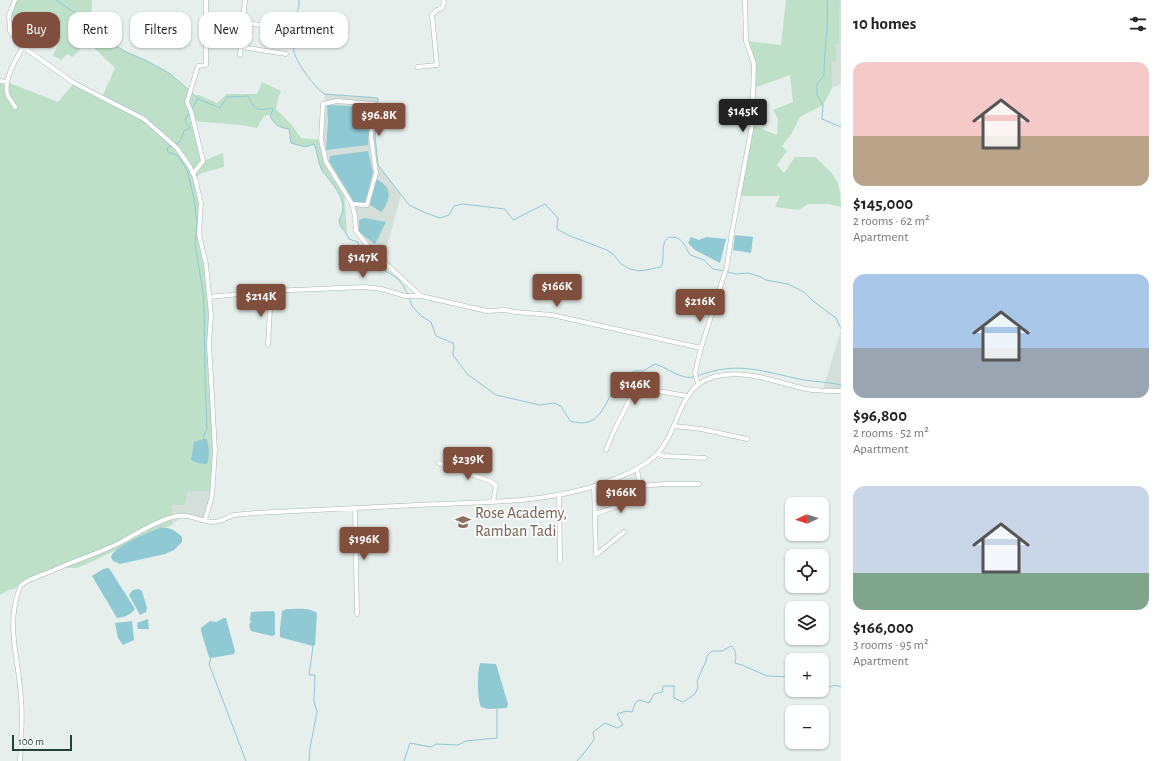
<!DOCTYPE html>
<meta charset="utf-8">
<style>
body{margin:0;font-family:"Alegreya Sans",sans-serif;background:#f2f2f2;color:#222;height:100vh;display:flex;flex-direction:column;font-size:15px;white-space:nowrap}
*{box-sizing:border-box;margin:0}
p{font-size:13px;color:#767676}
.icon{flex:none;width:22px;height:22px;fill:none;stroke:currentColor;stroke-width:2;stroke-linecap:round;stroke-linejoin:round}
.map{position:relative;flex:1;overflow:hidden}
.side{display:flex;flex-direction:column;background:#fff;width:320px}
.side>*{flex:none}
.guide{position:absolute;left:12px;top:12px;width:380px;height:36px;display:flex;gap:8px}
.needle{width:26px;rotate:266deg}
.tools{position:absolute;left:785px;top:497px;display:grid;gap:8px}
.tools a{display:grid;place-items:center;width:44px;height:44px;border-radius:8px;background:#fff;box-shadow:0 1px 3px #0004;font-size:20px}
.scale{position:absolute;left:12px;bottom:10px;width:60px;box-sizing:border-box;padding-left:4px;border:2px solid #24423a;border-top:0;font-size:11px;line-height:14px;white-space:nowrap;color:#24423a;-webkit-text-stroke:3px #f7fbf9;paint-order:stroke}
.price{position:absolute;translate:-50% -34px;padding:0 9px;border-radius:4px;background:#804e3d;color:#fff;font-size:13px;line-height:26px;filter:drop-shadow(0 1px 2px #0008)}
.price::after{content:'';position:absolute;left:50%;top:24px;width:12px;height:9px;margin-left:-6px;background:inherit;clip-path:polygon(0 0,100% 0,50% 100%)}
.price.active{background:#222;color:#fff}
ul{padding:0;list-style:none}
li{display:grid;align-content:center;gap:8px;height:212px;padding:0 12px}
li span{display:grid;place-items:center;height:124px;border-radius:12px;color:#555}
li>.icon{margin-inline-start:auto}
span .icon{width:72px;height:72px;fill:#fffc;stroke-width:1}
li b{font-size:17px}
h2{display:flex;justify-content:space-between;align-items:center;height:48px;padding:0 12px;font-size:17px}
.chip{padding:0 14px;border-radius:12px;background:#fff;box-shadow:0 1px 3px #0004;font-size:14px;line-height:36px}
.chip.active{background:#804e3d;color:#fff}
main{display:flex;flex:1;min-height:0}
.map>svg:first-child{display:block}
.built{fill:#d4dfda}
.green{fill:#bfe0c8}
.water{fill:#8ec9d4}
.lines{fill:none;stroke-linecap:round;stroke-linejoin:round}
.stream{stroke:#8ec9d4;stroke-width:1}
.minor-casing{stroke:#a8b8b2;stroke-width:5}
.minor{stroke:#fff;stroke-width:4}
.labels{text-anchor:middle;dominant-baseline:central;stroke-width:4;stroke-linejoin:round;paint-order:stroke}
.education-label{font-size:16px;fill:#785e54;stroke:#f7fbf9;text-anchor:start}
</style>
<main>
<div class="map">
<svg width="841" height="761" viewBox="0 0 841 761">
<rect width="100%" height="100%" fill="#e6efeb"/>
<path class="built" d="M 840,0 L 841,0 L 841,84 L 832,88 L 832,62 L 836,44 L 839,43 Z
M 325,94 L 378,98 L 375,136 L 378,165 L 401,195 L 383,261 L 356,231 L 352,204 L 327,163 L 321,140 Z
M 841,330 L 841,391 L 823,390 L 825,383 Z
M 188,491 L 212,491 L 205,520 L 183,516 L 172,525 L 172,505 Z"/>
<path class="green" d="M 15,0 L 92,0 L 91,24 L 107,40 L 126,52 L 145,60 L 169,73 L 194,95 L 199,95 L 217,103 L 227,94 L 257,94 L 262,82 L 281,91 L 278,99 L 276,109 L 291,124 L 301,138 L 321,140 L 326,162 L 344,191 L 347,233 L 340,226 L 339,220 C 349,204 338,191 328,178 C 326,175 322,172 321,168 C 317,160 318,152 314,144 L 305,147 L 291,143 L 289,129 C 280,128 272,124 270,114 L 263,117 L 257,128 L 241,125 L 193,121 L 203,161 L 223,153 L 224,167 L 202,173 L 195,178 L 201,203 L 199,234 L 206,264 L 211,315 L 209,344 L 214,429 L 212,491 L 188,491 L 185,505 L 172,505 L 172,525 L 144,536 L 116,550 L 78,568 L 58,568 L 22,583 L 14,589 L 8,590 L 0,595 L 0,81 L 7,82 L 58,102 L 74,83 L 102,97 L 115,68 L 87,41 L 73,57 L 67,54 L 61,60 L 53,55 L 59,43 L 9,15 Z
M 786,0 L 840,0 L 839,44 L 836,44 L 836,61 L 832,62 L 832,88 L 823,105 L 800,117 L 792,133 L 782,146 L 787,151 L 777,165 L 784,173 L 795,157 L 815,157 C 834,175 841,179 841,207 L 828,204 L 808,204 L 799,210 L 775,207 L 780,196 L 739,196 L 752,125 L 777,135 L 778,119 L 773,110 L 793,102 L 790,75 L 754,88 L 754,64 L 746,41 L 781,45 Z"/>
<path class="water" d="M 327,105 L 370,107 L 368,145 L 326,150 L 328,121 Z
M 368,151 L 373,172 L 365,203 L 354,202 L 329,161 L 330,156 Z
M 376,179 C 392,186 392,199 381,212 L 369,204 Z
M 365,218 L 386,222 L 375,244 L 359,232 L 359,220 Z
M 735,235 L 753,237 L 751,253 L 733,250 Z
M 691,237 L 699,240 L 706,237 L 726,239 L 720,263 L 695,250 L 688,243 Z
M 203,439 L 207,439 C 209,448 210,456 207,464 L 197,463 L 191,460 L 194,442 Z
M 160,528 C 169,527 175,530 182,537 L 182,542 L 174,550 L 165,554 L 120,564 L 113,561 L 111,557 C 114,546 149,532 160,528 Z
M 109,568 L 135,609 C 132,614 123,618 117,618 L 92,576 L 103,569 Z
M 139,589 L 142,591 L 147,608 L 146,612 L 140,615 L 129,595 L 133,590 Z
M 287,609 C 296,609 309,607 317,613 L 315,645 L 313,646 L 283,638 L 280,637 L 280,628 L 282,611 Z
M 273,611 L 275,613 L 275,635 L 272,636 L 251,631 L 249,625 L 251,622 L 250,619 L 251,612 Z
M 224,618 L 226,618 L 235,651 L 234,654 L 211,658 L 209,657 L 208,654 L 201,631 L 201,628 L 210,621 L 216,622 Z
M 148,619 L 149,629 L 138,629 L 137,623 Z
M 132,621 L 134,640 L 123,645 L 118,638 L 115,623 Z
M 480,663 L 496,664 L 508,704 L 507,708 L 488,709 L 481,707 C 477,698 477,673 480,663 Z"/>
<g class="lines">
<path class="stream" d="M 56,0 L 91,24 L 107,40 L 126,52 L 145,60 L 169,73 L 189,90
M 299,0 C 300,9 295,15 294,24 C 293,30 293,46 294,52 C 297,63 315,89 325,94 L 378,98 L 375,136 L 378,165 L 409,205 L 426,213 L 440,218 L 449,215 L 454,206 L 463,204 L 505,209 L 513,220 L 545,204 L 558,218 L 557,229 L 570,236 L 607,250 L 613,254 L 621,264 L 630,269 L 640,271 L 661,267 C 666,260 658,236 673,237 C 683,238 686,248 690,255 L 704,260 L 713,269 L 725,271
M 827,0 C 829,25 824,50 824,75 L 817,84 L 817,95 L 823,105 L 822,119 L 841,127
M 191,92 L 198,99 L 192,109
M 198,99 L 220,108 L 227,97 L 248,96 C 255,110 256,111 272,108 L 273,111 L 270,114 C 272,124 280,128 289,129 L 291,143 L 305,147 L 314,144 C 318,152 317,160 321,168 C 322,172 326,175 328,178 C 338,191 349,204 339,220 C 340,228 346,231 349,239 L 358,242 L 360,248 L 379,267 L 397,278 L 404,287 L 408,295
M 175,144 L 180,142 L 184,131 L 190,128 L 185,120 L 189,113
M 172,145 L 167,148 L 168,152 L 178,156 L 187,170 L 194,199 L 197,222 L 195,245 L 203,292 L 204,307 L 205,377 L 207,428 L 203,439
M 728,272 L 736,274 L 748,273 L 761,277 L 766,280 L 788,284 L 804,292 L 813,301 L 829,313 L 836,318 L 841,329
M 409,297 L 412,306 L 421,316 L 431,322 L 436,336 L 453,343 L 454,346 L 453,355 L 467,374 L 496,395 L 540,405 L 554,403 L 561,406 L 570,421 C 601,430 603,404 617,385 C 621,380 628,375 634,371 L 643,371 L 655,364 C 669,368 680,380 694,377
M 697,376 C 739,360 763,372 804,380 C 816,382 829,382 841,385
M 211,658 L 209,664 L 246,761
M 806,690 L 808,693 L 821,690
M 822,690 L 835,685 L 841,687
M 309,761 L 310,748 L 317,712 L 314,701 L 315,675 L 309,675 L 313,646
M 404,761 L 410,743 L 431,747 L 436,744 L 458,745 L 466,741 L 497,738 L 497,709
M 577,761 C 580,758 594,741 594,739 C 594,737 593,735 593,732 L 605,723 L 617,728 L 623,725 L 617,714 L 626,711 L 632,712 L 636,702 L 640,700 L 649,703 L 654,694 L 662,692 L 663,686 L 674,686 L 674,698 L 683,702 L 695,694 L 698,687 L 697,681 L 706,661 L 707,656 L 712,651 L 722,651 L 731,646 C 737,650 736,657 735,663 L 742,665 L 767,676 L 792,677"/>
<g class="minor-casing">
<path id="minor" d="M 15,0 L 9,15 L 10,31 L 23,47 L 74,83 L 144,119 L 177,148 L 190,167 L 195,178 L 201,203 L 199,234 L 206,264 L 211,315 L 209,344 L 215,450 L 212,496 L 205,520
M 223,19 L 286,29
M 241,47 L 286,54
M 240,55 L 245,0
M 417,67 L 437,65 L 432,15 L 437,10 L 442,8 L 444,2 L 443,0
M 0,81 L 7,82
M 15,107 C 13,103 10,99 8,96 C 2,82 16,59 23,47
M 193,174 L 203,161 L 191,111 L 187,102 L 198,66 L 206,65 L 206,0
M 352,204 L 367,205 L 376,173 L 371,137 L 374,104 L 337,101 L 323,104 L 321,140 L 326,162 L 352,204 L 355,216 L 356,231 L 372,251 L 421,296
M 209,297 L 271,291 L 364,287 L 381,289 L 406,296 L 421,296 L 487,311 L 505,310 L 515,312 L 552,315 L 701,348
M 268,345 L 271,291
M 698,384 L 695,373 L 701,348 L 727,266 L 732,232 L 752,125 L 754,64 L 746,41 L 745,0
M 674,426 L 701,429 L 747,439
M 606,450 L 614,431 L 629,401 L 631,399 L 658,391 L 687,396
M 657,454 L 664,456 L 705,458
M 439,463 L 490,481 L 496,485 L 493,502
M 594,486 L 596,555 L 624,532
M 640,486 L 665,484 L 699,484
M 559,495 L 560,561
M 355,508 L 357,614
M 595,514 L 642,498 L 637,469
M 20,761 C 21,740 23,718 21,698 C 19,659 5,626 20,587 C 23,580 46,574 54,570 C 76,560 100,553 121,542 C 138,533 154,522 173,517 C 188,513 197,520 211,522 C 219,523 227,517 234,515 C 241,514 248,514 255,513 C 316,510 377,507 438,504 C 491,502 544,502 595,486 C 616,479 641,470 657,454 C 683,426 676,380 724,375 C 751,371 779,383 806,389 C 817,391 829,391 841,391"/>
</g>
<use href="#minor" class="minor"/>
</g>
<defs>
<g id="school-bare" transform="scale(1.2)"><path d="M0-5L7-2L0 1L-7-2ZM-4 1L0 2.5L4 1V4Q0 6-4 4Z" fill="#8d6e63" stroke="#f7fbf9" stroke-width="2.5" paint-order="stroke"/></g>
</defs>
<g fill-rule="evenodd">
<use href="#school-bare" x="463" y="522"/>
</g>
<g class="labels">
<g class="education-label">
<text x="475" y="513">Rose Academy,<tspan x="475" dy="18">Ramban Tadi</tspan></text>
</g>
</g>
</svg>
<div class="tools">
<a><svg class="needle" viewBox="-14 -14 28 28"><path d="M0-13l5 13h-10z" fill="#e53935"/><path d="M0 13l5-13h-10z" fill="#767676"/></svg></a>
<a><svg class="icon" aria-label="locate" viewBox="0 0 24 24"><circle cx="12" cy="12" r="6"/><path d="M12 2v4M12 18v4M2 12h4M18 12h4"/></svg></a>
<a><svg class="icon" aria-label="layers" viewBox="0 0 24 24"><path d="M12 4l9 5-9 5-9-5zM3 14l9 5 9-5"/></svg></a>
<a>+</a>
<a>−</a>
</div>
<div class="scale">100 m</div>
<b class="price active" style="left:743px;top:133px">$145K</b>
<b class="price" style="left:379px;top:137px">$96.8K</b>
<b class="price" style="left:363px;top:279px">$147K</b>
<b class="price" style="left:557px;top:308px">$166K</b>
<b class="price" style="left:261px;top:318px">$214K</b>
<b class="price" style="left:700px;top:323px">$216K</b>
<b class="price" style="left:635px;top:406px">$146K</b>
<b class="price" style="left:468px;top:481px">$239K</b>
<b class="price" style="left:621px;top:514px">$166K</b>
<b class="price" style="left:364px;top:561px">$196K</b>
<div class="guide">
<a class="chip active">Buy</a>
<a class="chip">Rent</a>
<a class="chip">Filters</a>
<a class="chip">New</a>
<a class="chip">Apartment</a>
</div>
</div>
<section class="side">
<h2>10 homes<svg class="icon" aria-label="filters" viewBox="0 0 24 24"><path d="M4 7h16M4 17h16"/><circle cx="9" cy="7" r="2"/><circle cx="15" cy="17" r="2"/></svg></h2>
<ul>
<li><span style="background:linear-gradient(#f6c9c9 60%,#b9a48a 0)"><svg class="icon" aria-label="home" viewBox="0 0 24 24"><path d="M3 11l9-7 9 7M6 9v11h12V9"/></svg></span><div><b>$145,000</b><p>2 rooms · 62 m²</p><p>Apartment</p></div></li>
<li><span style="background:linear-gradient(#a9c7e8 60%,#9aa5b1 0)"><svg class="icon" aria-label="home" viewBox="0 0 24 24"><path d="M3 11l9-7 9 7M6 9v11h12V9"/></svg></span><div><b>$96,800</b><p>2 rooms · 52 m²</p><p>Apartment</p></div></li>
<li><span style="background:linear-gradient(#c9d6e8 70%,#7fa58c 0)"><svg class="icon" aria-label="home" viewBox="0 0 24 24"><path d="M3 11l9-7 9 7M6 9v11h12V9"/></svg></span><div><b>$166,000</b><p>3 rooms · 95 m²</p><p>Apartment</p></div></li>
</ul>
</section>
</main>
